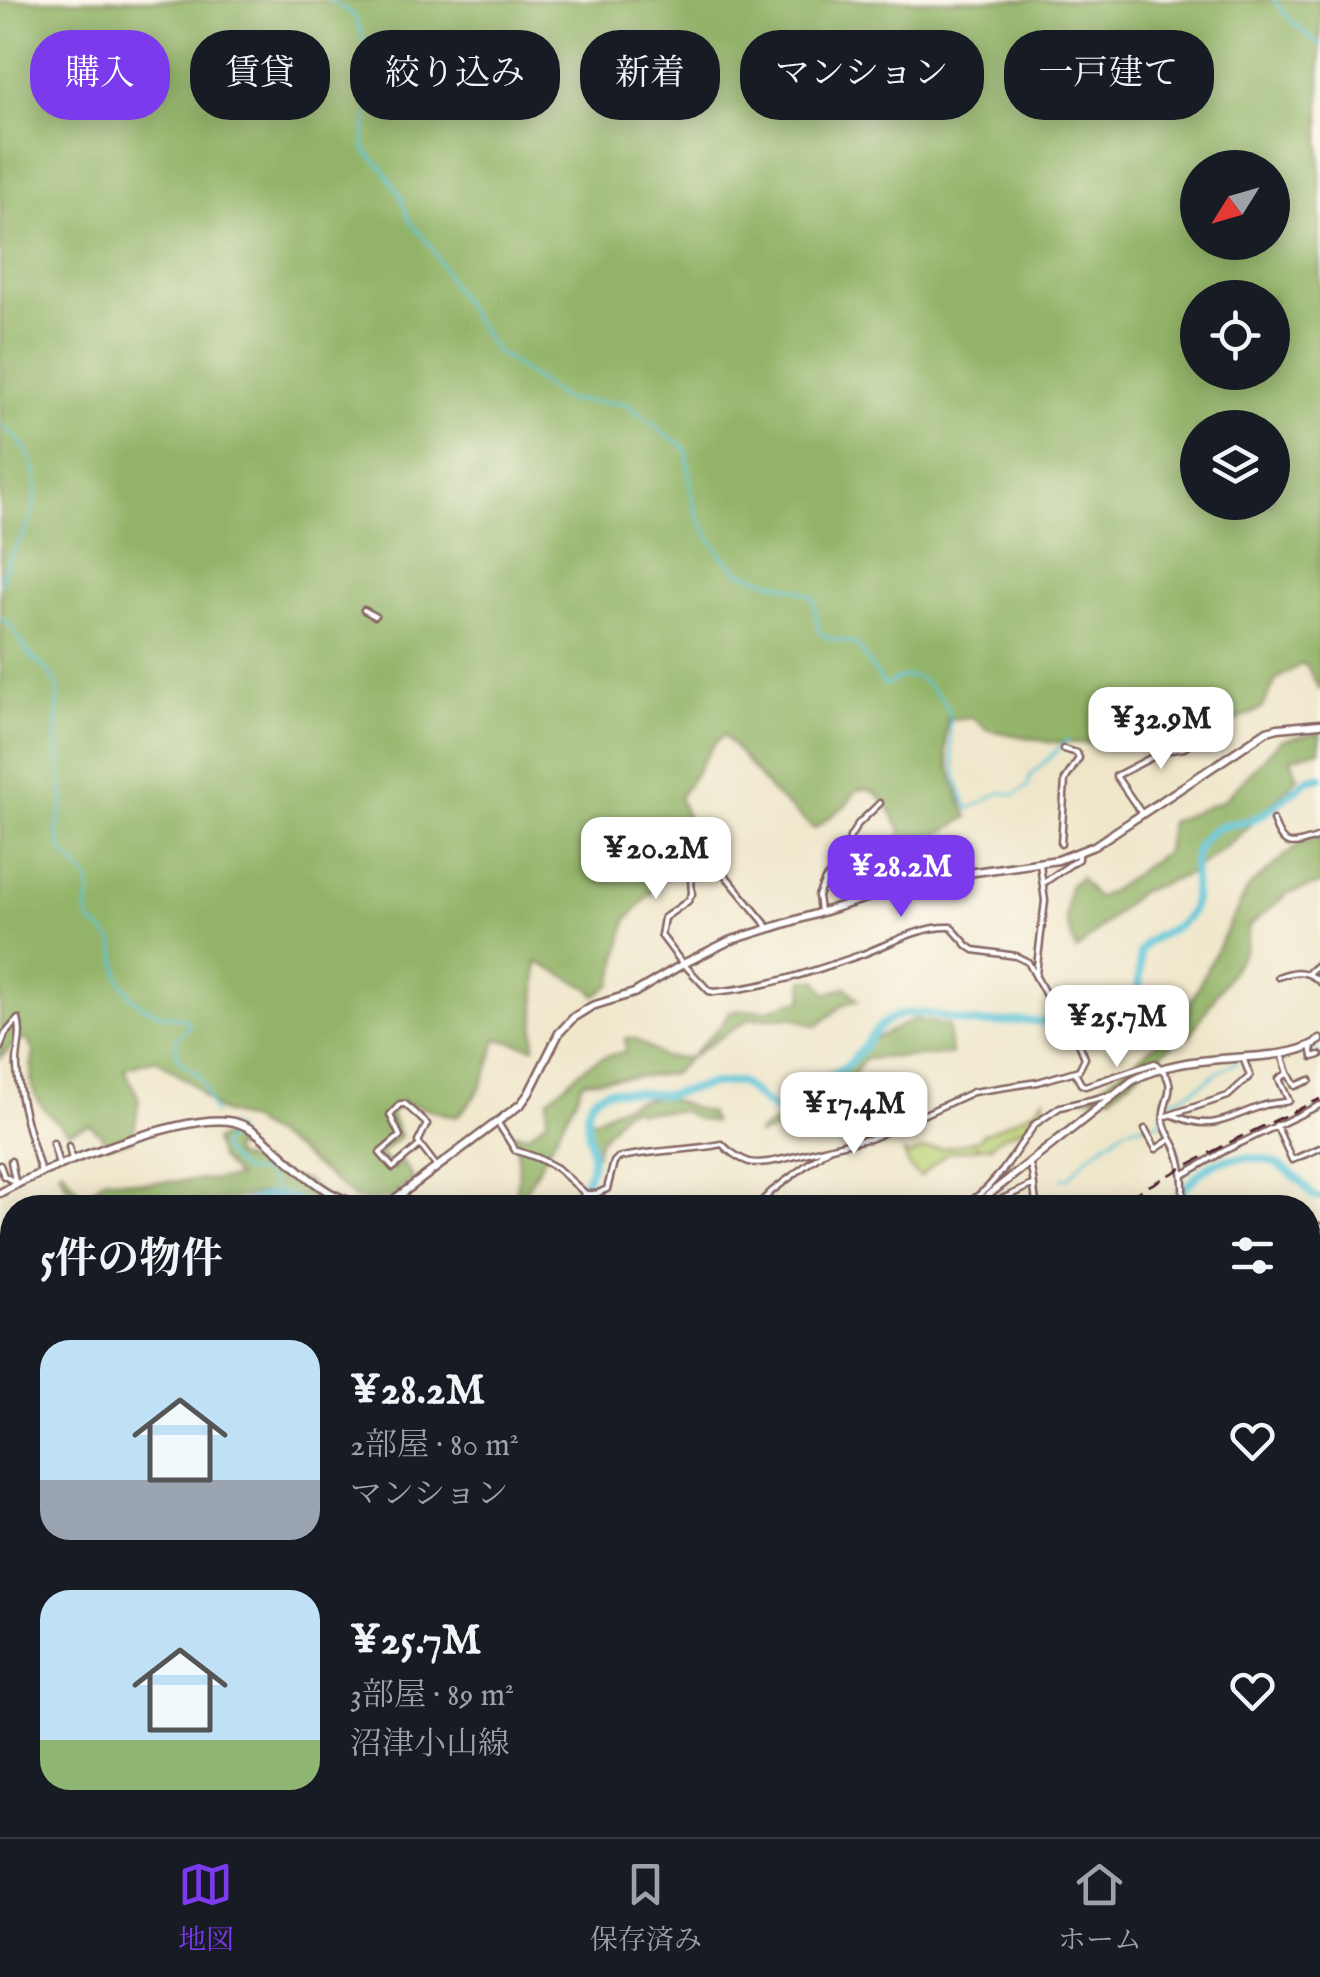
<!DOCTYPE html>
<html lang="ja">
<meta charset="utf-8">
<style>
body{margin:0;font-family:"IM FELL English","Noto Serif JP",serif;background:#20242c;color:#f1f3f6;height:100vh;display:flex;flex-direction:column;font-size:38px;white-space:nowrap}
*{box-sizing:border-box;margin:0}
p{font-size:32px;color:#9ea1a6}
.icon{flex:none;width:55px;height:55px;fill:none;stroke:currentColor;stroke-width:2;stroke-linecap:round;stroke-linejoin:round}
.map{position:relative;flex:1;overflow:hidden}
.drawer{position:absolute;left:0px;top:1195px;width:1320px;height:642px;display:flex;flex-direction:column;background:#171b24;border-radius:40px 40px 0 0;box-shadow:0 5px 25px #0003}
.drawer>*{flex:none}
.guide{position:absolute;left:30px;top:30px;width:1260px;height:90px;display:flex;gap:20px}
.needle{width:65px;rotate:233deg}
.fabs{position:absolute;left:1180px;top:150px;display:grid;gap:20px}
.fabs a{display:grid;place-items:center;width:110px;height:110px;border-radius:50%;background:#171b24;box-shadow:0 5px 25px #0003;font-size:50px}
.price{position:absolute;translate:-50% -85px;padding:0 22px;border-radius:20px;background:#fff;color:#222;font-size:32px;line-height:65px;filter:drop-shadow(0 2px 5px #0008)}
.price::after{content:'';position:absolute;left:50%;top:60px;width:30px;height:22px;margin-left:-15px;background:inherit;clip-path:polygon(0 0,100% 0,50% 100%)}
.price.on{background:#7c3aed;color:#fff}
ul{padding:0;list-style:none}
li{display:flex;align-items:center;gap:30px;height:250px;padding:0 40px}
li span{display:grid;place-items:center;flex:none;width:280px;height:200px;border-radius:30px;color:#555}
li>.icon{margin-inline-start:auto}
span .icon{width:120px;height:120px;fill:#fffc;stroke-width:1}
li b{font-size:42px}
h2{display:flex;justify-content:space-between;align-items:center;height:120px;padding:0 40px;font-size:42px}
.pill{padding:0 35px;border-radius:40px;background:#171b24;box-shadow:0 5px 25px #0003;font-size:35px;line-height:90px}
.pill.on{background:#7c3aed;color:#fff}
.tab-bar{display:flex;justify-content:space-around;align-items:center;height:140px;border-top:2px solid #363941;background:#171b24;font-size:28px;color:#9ea1a6}
.tab-bar a{display:grid;justify-items:center;gap:5px}
.tab-bar .on{color:#7c3aed}
.map>svg:first-child{display:block}
.green{fill:#bad276;stroke:#827850;stroke-width:2.5}
.forest{fill:#93b467;stroke:#6e6a49;stroke-width:2.5;fill-rule:evenodd}
.lines{fill:none;stroke-linecap:round;stroke-linejoin:round}
.stream{stroke:#5cc4d8;stroke-width:2.5}
.river{stroke:#5cc4d8;stroke-width:8}
.minor-casing{stroke:#846562;stroke-width:9}
.tertiary-casing{stroke:#846562;stroke-width:11}
.secondary-casing{stroke:#846562;stroke-width:11}
.trunk-casing{stroke:#846562;stroke-width:15}
.motorway-casing{stroke:#846562;stroke-width:15}
.minor{stroke:#fff;stroke-width:4}
.tertiary{stroke:#fff;stroke-width:6}
.secondary{stroke:#fff;stroke-width:6}
.trunk{stroke:#fff;stroke-width:10}
.motorway{stroke:#fff;stroke-width:10}
.rail{stroke:#4a1f2b;stroke-width:2.5;stroke-dasharray:15 8;stroke-linecap:butt}
</style>
<div class="map">
<svg width="1320" height="1837" viewBox="0 0 1320 1837">
<rect width="100%" height="100%" fill="#fbf7ec"/>
<filter id="ink" filterUnits="userSpaceOnUse"><feTurbulence type="fractalNoise" baseFrequency=".01" numOctaves="2"/><feDisplacementMap in="SourceGraphic" scale="20" xChannelSelector="R" yChannelSelector="G"/><feConvolveMatrix kernelMatrix="1 2 1 2 8 2 1 2 1" color-interpolation-filters="sRGB"/></filter>
<filter id="wash" filterUnits="userSpaceOnUse"><feTurbulence type="fractalNoise" baseFrequency=".0048" numOctaves="4" result="noise"/><feDisplacementMap in="SourceGraphic" scale="40" xChannelSelector="R" yChannelSelector="G"/><feGaussianBlur stdDeviation="2.25" result="paint"/><feColorMatrix in="noise" values="0 0 0 0 0 0 0 0 0 0 0 0 0 0 0 0 0 1.4 0 .05"/><feComposite in="paint" operator="in"/></filter>
<g filter="url(#wash)">
<rect width="100%" height="100%" fill="#efe6c9"/>
<path class="green" d="M 1044,1098 L 1043,1109 L 1034,1115 L 1035,1121 C 1023,1133 1001,1131 991,1146 L 976,1148 L 977,1144 L 973,1149 L 946,1153 L 920,1177 L 909,1167 L 904,1153 L 909,1155 L 922,1150 L 945,1148 L 980,1139 L 982,1135 L 1035,1110 Z"/>
<path class="forest" d="M 0,0 L 1320,0 L 1320,691 L 1308,668 L 1303,663 L 1277,679 L 1261,709 L 1212,732 L 1188,723 L 1167,708 L 1138,745 L 1050,742 L 989,730 L 973,718 L 951,720 L 948,718 C 940,753 955,785 968,817 L 930,840 L 943,858 L 925,876 L 902,885 L 913,865 L 893,841 L 903,833 C 891,815 882,784 857,790 L 847,804 L 814,829 L 773,793 L 724,735 L 714,744 L 679,798 L 700,846 L 669,872 L 627,920 L 612,984 L 595,996 L 589,988 L 537,962 L 534,1047 L 497,1039 C 486,1075 485,1090 456,1117 L 402,1102 L 390,1114 L 400,1136 L 380,1154 L 393,1168 L 402,1161 L 414,1179 L 392,1197 L 370,1201 L 357,1199 L 296,1151 L 252,1122 L 217,1110 L 193,1085 L 156,1059 L 124,1068 L 139,1099 L 133,1140 L 106,1145 L 101,1134 L 89,1125 L 68,1132 C 40,1107 24,1092 34,1053 L 27,1039 L 19,1040 L 0,1058 ZM 1198,168 L 1272,168 L 1272,242 L 1198,242 ZM 1198,298 L 1272,298 L 1272,372 L 1198,372 ZM 1198,428 L 1272,428 L 1272,502 L 1198,502 Z
M 1320,732 L 1320,750 L 1291,758 L 1298,778 L 1236,839 L 1189,874 L 1139,892 L 1076,951 L 1066,919 L 1069,886 L 1080,877 L 1097,898 L 1118,886 L 1166,851 L 1170,822 L 1224,800 L 1281,740 Z
M 1320,838 L 1320,884 L 1288,893 L 1249,926 L 1246,949 L 1190,1035 L 1180,1038 L 1112,1095 L 1088,1097 L 1188,1019 L 1190,1003 L 1230,923 L 1250,886 L 1300,843 Z
M 804,980 L 817,980 L 826,994 L 846,987 L 858,1000 L 844,1004 L 817,1026 L 791,1017 L 749,1019 L 689,1058 L 673,1074 L 583,1081 L 573,1104 L 523,1196 L 515,1195 C 521,1172 519,1156 514,1133 L 528,1135 L 547,1120 L 548,1099 C 577,1077 586,1057 626,1052 L 625,1038 L 634,1038 L 663,1057 L 689,1058 L 724,1022 L 729,1011 L 769,1010 L 788,1003 L 803,1000 Z
M 915,1019 L 948,1026 L 951,1054 L 864,1059 L 844,1092 L 796,1126 L 757,1135 L 759,1131 L 803,1108 L 822,1084 L 846,1066 L 865,1043 Z
M 662,1097 L 709,1113 L 713,1122 L 697,1119 L 682,1111 L 639,1112 L 634,1108 C 620,1110 621,1114 613,1124 C 604,1136 597,1139 596,1155 L 591,1154 C 590,1146 584,1128 590,1121 C 592,1119 596,1119 598,1118 C 618,1106 638,1098 662,1097 Z
M 231,1133 L 235,1135 L 233,1141 L 241,1145 L 240,1148 L 233,1147 L 232,1152 L 236,1158 L 262,1163 L 271,1173 L 307,1181 L 329,1207 L 284,1207 L 263,1193 L 221,1201 L 145,1204 L 141,1207 L 70,1207 L 67,1202 L 73,1199 L 59,1171 L 62,1169 L 84,1197 L 105,1178 L 147,1183 L 237,1178 L 220,1158 L 214,1141 Z
M 931,1825 L 1060,1825 L 1054,1837 L 915,1837 Z"/>
<g class="lines">
<path class="stream" d="M 329,0 L 354,15 L 363,38 L 370,76 L 370,106 L 364,140 L 366,151 L 384,170 L 400,195 L 410,222 L 431,246 L 452,286 L 494,350 L 565,400 L 625,403 L 654,424 L 664,434 L 680,443 L 687,451 L 691,490 L 696,511 L 708,535 L 724,558 L 740,572 L 795,589 L 813,597 L 819,632 L 826,637 L 856,644 L 882,683 L 887,685 C 906,671 918,674 934,691 C 939,697 945,702 948,710 C 951,717 949,725 950,733 C 952,759 956,786 969,809 L 1001,792 L 1015,795 L 1028,786 L 1030,776 L 1069,739
M 1273,0 L 1292,22 L 1320,46
M 0,585 C 2,577 4,569 7,562 C 11,552 20,544 24,534 C 44,492 42,455 3,426
M 0,617 L 12,627 L 30,656 L 47,670 L 58,687 L 57,742 L 64,799 L 57,833 L 63,852 L 88,879 L 90,889 L 87,914 L 92,924 L 101,929 L 114,943 L 120,979 L 131,996 L 142,1006 L 160,1014 L 186,1019 L 189,1025 L 176,1040 C 175,1073 190,1060 202,1081 C 208,1091 208,1104 214,1114
M 1315,1052 L 1320,1052
M 1287,1056 L 1308,1052
M 1250,1060 L 1267,1058
M 1172,1099 C 1198,1092 1213,1071 1237,1062
M 229,1125 L 237,1134 L 234,1138 L 225,1140 L 221,1145 L 222,1151 L 242,1171 L 263,1173 L 279,1194
M 1062,1179 L 1070,1177 L 1086,1158 L 1126,1128 L 1161,1122 L 1163,1109
M 1308,1515 L 1320,1507
M 10,1732 L 12,1728
M 0,1745 L 4,1743"/>
<path class="river" d="M 237,1208 C 270,1191 279,1192 311,1208
M 541,1208 C 555,1199 573,1197 583,1184 C 587,1178 592,1168 592,1161 C 593,1136 572,1102 608,1090 L 667,1095 L 711,1084 L 739,1082 C 753,1090 767,1109 783,1113 C 802,1117 810,1090 822,1080 C 833,1073 845,1069 854,1059 C 868,1043 875,1024 897,1016 C 923,1007 946,1020 972,1023 C 990,1025 1008,1020 1026,1021 C 1057,1021 1115,1031 1134,998 C 1142,986 1139,966 1140,952 L 1147,942 C 1160,934 1178,928 1187,917 C 1205,896 1181,861 1207,835 C 1222,821 1242,826 1258,817 C 1277,807 1292,791 1309,779 L 1320,777
M 1166,1208 C 1179,1195 1190,1180 1205,1169 C 1216,1161 1229,1158 1242,1158 C 1275,1156 1295,1173 1314,1197 L 1320,1198
M 0,1317 L 12,1310
M 1308,1711 L 1311,1710 L 1320,1716
M 384,1837 L 397,1825
M 1131,1837 L 1139,1837
M 1161,1837 L 1170,1829 L 1170,1825"/>
</g>
</g>
<g filter="url(#ink)">
<g class="lines">
<g class="minor-casing">
<path id="minor" d="M 364,610 L 375,616
M 1142,814 L 1116,776 L 1164,751 L 1184,748 L 1197,739
M 1273,820 C 1284,851 1291,846 1320,837
M 1061,844 L 1065,780 L 1079,758 L 1077,753 L 1063,749
M 1045,882 L 1078,859 L 1078,854
M 820,911 L 818,896 L 825,880 L 847,855 L 850,837 L 858,824 L 880,803
M 1308,973 L 1320,963
M 1036,974 L 1045,901 L 1040,864
M 1278,977 C 1294,971 1306,969 1320,982
M 1311,1045 L 1313,1057 L 1320,1055
M 0,1048 L 5,1034 L 18,1019 C 23,1036 16,1050 17,1068 C 19,1103 31,1138 41,1172
M 1075,1073 L 1081,1084 L 1085,1086 L 1155,1063 C 1184,1087 1160,1100 1164,1122 C 1165,1132 1174,1142 1177,1151 C 1184,1169 1184,1189 1182,1208
M 1288,1073 L 1295,1086 L 1310,1080
M 1173,1115 C 1216,1133 1226,1117 1265,1105 C 1273,1103 1281,1103 1289,1101 L 1279,1079 L 1288,1073 L 1282,1054
M 1164,1117 L 1228,1096 L 1250,1076 L 1244,1060
M 498,1123 L 515,1150 L 538,1158 L 557,1168 L 586,1194 L 596,1194 L 607,1189 L 614,1162 L 618,1158 C 652,1150 687,1151 722,1144 C 728,1151 740,1159 749,1162 C 770,1168 841,1141 870,1139 L 973,1092 L 1038,1082 L 1079,1070 L 1085,1058 L 1069,1019 L 1047,997 L 1028,962 L 1016,956 L 974,950 L 968,946 L 951,927 C 920,926 892,943 863,954 C 811,972 769,987 714,992 L 709,991 L 679,959 L 661,935 L 664,918 L 688,901 L 692,894 L 691,879 L 695,871 L 715,863 L 769,928
M 1276,1125 L 1292,1160 L 1320,1148
M 1145,1129 L 1156,1149 L 1171,1139
M 53,1143 L 59,1165
M 420,1145 L 393,1168 L 380,1153 L 400,1136 L 390,1115 L 400,1104 L 405,1104 L 427,1124 L 418,1142 L 437,1167
M 69,1146 L 72,1160
M 11,1161 L 15,1181
M 1029,1163 C 1034,1171 1034,1196 1037,1208
M 0,1165 L 4,1176 L 17,1183
M 1183,1175 L 1224,1151 L 1320,1105
M 987,1206 L 1032,1185
M 575,1208 L 584,1196
M 755,1208 L 772,1191 L 829,1148
M 963,1208 L 987,1188 L 1003,1170 L 1035,1124 L 1060,1107 L 1112,1095
M 1308,1229 L 1320,1226
M 0,1324 L 12,1353
M 1308,1412 L 1320,1423
M 1308,1496 L 1320,1491
M 1308,1646 L 1320,1644
M 1308,1701 L 1320,1700
M 0,1728 L 12,1743
M 1308,1740 L 1320,1756
M 0,1766 L 12,1764
M 0,1812 L 12,1772
M 0,1820 L 12,1822
M 28,1825 L 103,1837
M 420,1825 L 423,1837
M 624,1825 L 626,1837
M 971,1825 L 974,1837
M 103,1837 L 104,1825
M 127,1837 L 133,1825
M 143,1837 L 148,1825
M 273,1837 L 274,1825
M 476,1837 L 490,1825
M 520,1837 L 524,1825
M 596,1837 L 656,1825
M 765,1837 L 814,1825
M 835,1837 L 843,1825"/>
</g>
<g class="tertiary-casing">
<path id="tertiary" d="M 0,1193 C 44,1168 187,1111 234,1122 C 250,1126 261,1136 273,1147 C 308,1177 342,1216 392,1201 L 521,1104 L 529,1093 L 559,1033 L 574,1017 L 592,1006 L 634,993 L 683,964 L 729,941 L 908,885 L 940,877 L 1058,860 L 1094,846 L 1267,731 L 1278,728 L 1320,724
M 0,1488 L 12,1504
M 0,1647 L 12,1638
M 1226,1825 L 1232,1837"/>
</g>
<g class="secondary-casing">
<path id="secondary" d="M 972,1208 L 1132,1081 C 1170,1059 1217,1060 1261,1056 C 1282,1054 1302,1052 1320,1040
M 0,1699 L 12,1693
M 1308,1762 L 1320,1756
M 1172,1837 L 1193,1825"/>
</g>
<g class="trunk-casing">
<path id="trunk" d="M 1315,1837 L 1320,1833"/>
</g>
<g class="motorway-casing">
<path id="motorway" d="M 1308,1664 L 1320,1662
M 1308,1680 L 1320,1678
M 0,1836 L 6,1837
M 651,1837 L 707,1825
M 704,1837 L 754,1825"/>
</g>
<use href="#minor" class="minor"/>
<use href="#tertiary" class="tertiary"/>
<use href="#secondary" class="secondary"/>
<use href="#trunk" class="trunk"/>
<use href="#motorway" class="motorway"/>
<path class="rail" d="M 1108,1208 L 1236,1139 L 1320,1099
M 0,1665 L 12,1657"/>
</g>
</g>
</svg>
<div class="fabs">
<a><svg class="needle" viewBox="-14 -14 28 28"><path d="M0-13l5 13h-10z" fill="#e53935"/><path d="M0 13l5-13h-10z" fill="#9ea1a6"/></svg></a>
<a><svg class="icon" aria-label="locate" viewBox="0 0 24 24"><circle cx="12" cy="12" r="6"/><path d="M12 2v4M12 18v4M2 12h4M18 12h4"/></svg></a>
<a><svg class="icon" aria-label="layers" viewBox="0 0 24 24"><path d="M12 4l9 5-9 5-9-5zM3 14l9 5 9-5"/></svg></a>
</div>
<b class="price" style="left:1161px;top:772px">¥32.9M</b>
<b class="price" style="left:656px;top:902px">¥20.2M</b>
<b class="price on" style="left:901px;top:920px">¥28.2M</b>
<b class="price" style="left:1117px;top:1070px">¥25.7M</b>
<b class="price" style="left:854px;top:1157px">¥17.4M</b>
<div class="guide">
<a class="pill on">購入</a>
<a class="pill">賃貸</a>
<a class="pill">絞り込み</a>
<a class="pill">新着</a>
<a class="pill">マンション</a>
<a class="pill">一戸建て</a>
</div>
<section class="drawer">
<h2>5件の物件<svg class="icon" aria-label="filters" viewBox="0 0 24 24"><path d="M4 7h16M4 17h16"/><circle cx="9" cy="7" r="2"/><circle cx="15" cy="17" r="2"/></svg></h2>
<ul>
<li><span style="background:linear-gradient(#bfe0f5 70%,#9aa5b1 0)"><svg class="icon" aria-label="home" viewBox="0 0 24 24"><path d="M3 11l9-7 9 7M6 9v11h12V9"/></svg></span><div><b>¥28.2M</b><p>2部屋 · 80 m²</p><p>マンション</p></div><svg class="icon" aria-label="heart" viewBox="0 0 24 24"><path d="M12 20l-8-8c-3-5 5-10 8-4 3-6 11-1 8 4z"/></svg></li>
<li><span style="background:linear-gradient(#bfe0f5 75%,#8fb573 0)"><svg class="icon" aria-label="home" viewBox="0 0 24 24"><path d="M3 11l9-7 9 7M6 9v11h12V9"/></svg></span><div><b>¥25.7M</b><p>3部屋 · 89 m²</p><p>沼津小山線</p></div><svg class="icon" aria-label="heart" viewBox="0 0 24 24"><path d="M12 20l-8-8c-3-5 5-10 8-4 3-6 11-1 8 4z"/></svg></li>
</ul>
</section>
</div>
<nav class="tab-bar">
<a class="on"><svg class="icon" aria-label="map" viewBox="0 0 24 24"><path d="M3 6l6-2 6 2 6-2v14l-6 2-6-2-6 2zM9 4v14M15 6v14"/></svg>地図</a>
<a><svg class="icon" aria-label="saved" viewBox="0 0 24 24"><path d="M7 4h10v16l-5-4-5 4z"/></svg>保存済み</a>
<a><svg class="icon" aria-label="home" viewBox="0 0 24 24"><path d="M3 11l9-7 9 7M6 9v11h12V9"/></svg>ホーム</a>
</nav>
